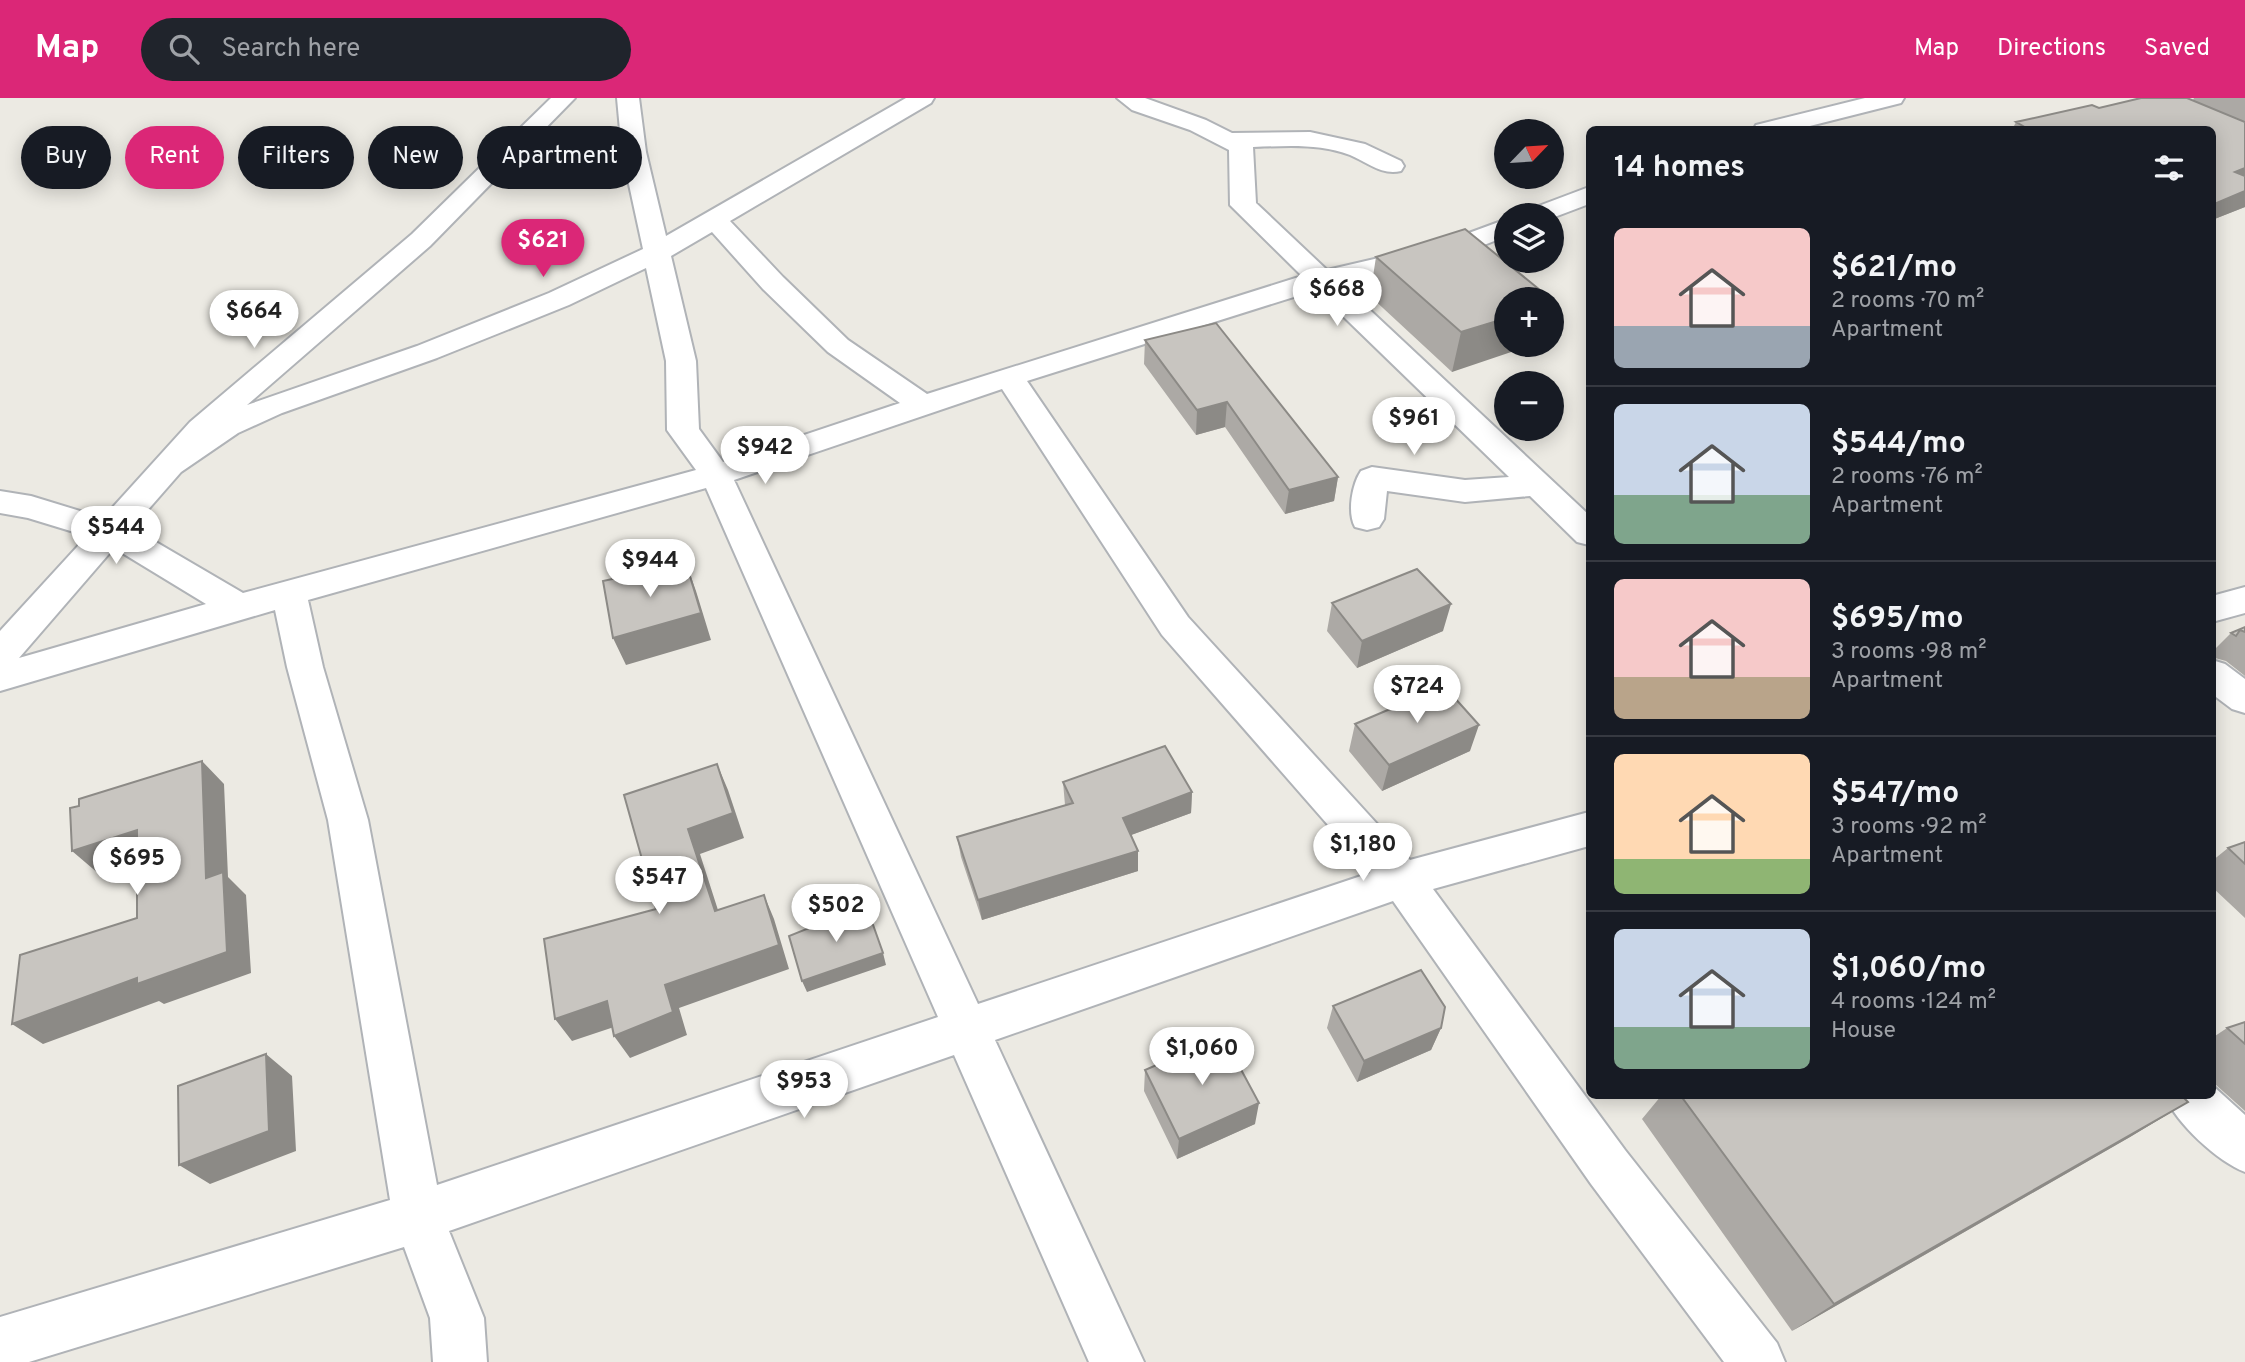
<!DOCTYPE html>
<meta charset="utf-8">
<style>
body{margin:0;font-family:Overpass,sans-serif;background:#20242c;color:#f1f3f6;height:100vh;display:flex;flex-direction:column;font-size:26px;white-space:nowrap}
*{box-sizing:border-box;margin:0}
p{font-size:23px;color:#9ea1a6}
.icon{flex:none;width:38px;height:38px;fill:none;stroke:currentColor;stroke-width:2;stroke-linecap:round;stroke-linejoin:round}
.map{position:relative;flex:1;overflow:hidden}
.panel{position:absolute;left:1586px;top:28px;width:630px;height:973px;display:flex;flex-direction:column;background:#171b24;border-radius:10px;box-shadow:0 4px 18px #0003}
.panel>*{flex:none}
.top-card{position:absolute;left:21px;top:28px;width:665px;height:63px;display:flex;gap:14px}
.needle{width:46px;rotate:65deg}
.buttons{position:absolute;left:1494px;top:21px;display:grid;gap:14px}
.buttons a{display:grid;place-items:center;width:70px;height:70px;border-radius:50%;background:#171b24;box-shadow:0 4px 18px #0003;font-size:35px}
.price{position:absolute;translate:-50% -60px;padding:0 16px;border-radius:24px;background:#fff;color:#222;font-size:23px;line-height:46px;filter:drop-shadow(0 2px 4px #0008)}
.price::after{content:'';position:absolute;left:50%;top:42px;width:21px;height:16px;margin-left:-10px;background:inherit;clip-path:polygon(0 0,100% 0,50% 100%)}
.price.current{background:#db2777;color:#fff}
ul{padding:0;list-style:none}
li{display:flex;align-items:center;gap:21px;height:175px;padding:0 28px}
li+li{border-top:2px solid #363941}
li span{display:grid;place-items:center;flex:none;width:196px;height:140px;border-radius:10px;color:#555}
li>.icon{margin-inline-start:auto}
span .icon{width:84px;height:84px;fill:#fffc;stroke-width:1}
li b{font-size:30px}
h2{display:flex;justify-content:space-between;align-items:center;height:84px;padding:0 28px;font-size:30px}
.tag{padding:0 24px;border-radius:32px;background:#171b24;box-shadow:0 4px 18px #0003;font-size:24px;line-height:63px}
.tag.current{background:#db2777;color:#fff}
header{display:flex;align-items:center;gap:42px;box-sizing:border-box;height:98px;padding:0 35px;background:#db2777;color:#fff}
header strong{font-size:33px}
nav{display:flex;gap:38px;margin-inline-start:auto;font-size:24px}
.search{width:490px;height:63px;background:#20242c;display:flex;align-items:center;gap:18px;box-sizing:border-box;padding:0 24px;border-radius:38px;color:#9ea1a6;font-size:26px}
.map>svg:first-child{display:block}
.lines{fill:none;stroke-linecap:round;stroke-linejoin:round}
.street-casing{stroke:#b0b3b7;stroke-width:4}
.street{fill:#fff;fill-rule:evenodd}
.wall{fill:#aca9a5}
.shaded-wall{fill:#8c8a86}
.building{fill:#c8c5c0;stroke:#8c8a86;stroke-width:2}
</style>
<header>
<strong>Map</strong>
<div class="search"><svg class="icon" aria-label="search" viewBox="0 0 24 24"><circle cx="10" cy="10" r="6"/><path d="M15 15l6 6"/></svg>Search here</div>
<nav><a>Map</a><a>Directions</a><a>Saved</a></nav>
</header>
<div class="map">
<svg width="2245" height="1264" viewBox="0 0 2245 1264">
<rect width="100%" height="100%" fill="#eceae3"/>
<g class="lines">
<g class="street-casing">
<path id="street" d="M 551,0 L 575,0 L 430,148 L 247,307 L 417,248 L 549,195 L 643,151 L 622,54 L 617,0 L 639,0 L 646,54 L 666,138 L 906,0 L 934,0 L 931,5 L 730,123 L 783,179 L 848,242 L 927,296 L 1302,178 L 1230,107 L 1229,52 L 1190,32 L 1132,12 L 1117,0 L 1145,0 L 1206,22 L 1232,35 L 1310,34 L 1365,46 L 1401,63 L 1404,68 L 1401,73 C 1382,78 1367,64 1350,57 C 1319,45 1285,48 1253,49 L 1256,105 L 1327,172 L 1439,146 L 1507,121 L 1507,138 L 1456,158 L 1341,185 L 1589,417 L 1589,447 L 1577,444 L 1530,398 L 1465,404 L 1387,393 L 1384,421 L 1379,429 L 1367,432 L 1355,429 C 1347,415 1352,386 1361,373 L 1372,369 L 1465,382 L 1509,379 L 1316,192 L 1027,283 L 1188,519 L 1410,762 L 1589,714 L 1589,748 L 1433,791 L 1625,1052 L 1777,1245 L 1785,1264 L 1724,1264 L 1591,1086 L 1393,803 L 995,942 L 1144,1264 L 1089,1264 L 954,957 L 449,1133 L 484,1220 L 487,1264 L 433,1264 L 430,1220 L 404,1149 L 29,1264 L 0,1264 L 0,1219 L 390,1102 L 328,722 L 287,569 L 275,512 L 0,593 L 0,533 L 87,438 L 28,420 L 0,415 L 0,393 L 31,398 L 103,420 L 190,324 L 412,136 ZM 712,134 L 763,191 L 828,254 L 900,305 L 723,364 L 699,331 L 696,263 L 671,158 ZM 646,170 L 666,263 L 667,332 L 696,372 L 243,495 L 132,430 L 181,374 L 238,335 L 282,315 L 437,260 L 569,207 ZM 1002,291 L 1162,537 L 1370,775 L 978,906 L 734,382 ZM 706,390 L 938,919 L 437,1087 L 368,722 L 323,569 L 308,502 ZM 114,450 L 206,506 L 19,560 Z
M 1865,0 L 1904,0 L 1901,5 L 1794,32 L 1753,32 L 1756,27 Z
M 1589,89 L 1589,106 L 1552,120 L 1552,117 L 1524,117 L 1528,112 Z
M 2245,489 L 2245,515 L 2212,524 L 2212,498 Z
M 2212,562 L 2225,566 L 2245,581 L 2245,615 L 2232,611 L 2212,596 Z
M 2212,987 L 2245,1017 L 2245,1074 C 2217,1063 2177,1026 2165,998 L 2212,998 Z"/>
</g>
<use href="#street" class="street"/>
</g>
<path class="wall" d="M 2194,0 L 2245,0 L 2245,109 L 2212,122 L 2212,32 L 2012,32 L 2016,24 L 2099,10 L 2193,2 Z
M 1376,159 L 1551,201 L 1452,274 L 1370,198 Z
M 1145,242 L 1338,379 L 1334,403 L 1285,416 L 1225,329 L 1196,337 L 1144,266 Z
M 1332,505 L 1443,533 L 1357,570 L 1327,533 Z
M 2245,529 L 2245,578 L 2226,563 L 2215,560 L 2212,563 L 2212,554 L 2231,535 Z
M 1355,626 L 1470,653 L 1382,693 L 1349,653 Z
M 1063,684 L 1192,694 L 1191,715 L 1131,737 L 1138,773 L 982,822 L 961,759 L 957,739 L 1065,707 Z
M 2245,744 L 2245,820 L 2212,789 L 2212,763 L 2228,750 Z
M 1333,908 L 1441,930 L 1431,952 L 1357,984 L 1327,930 Z
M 2245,924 L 2245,1013 L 2215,986 L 2212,988 L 2212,940 L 2227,930 Z
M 1145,972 L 1255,1026 L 1177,1061 L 1144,993 Z
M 1661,998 L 2182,998 L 2188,1004 L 2130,1039 L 1792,1233 L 1642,1021 Z"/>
<path class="shaded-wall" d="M 2245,70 L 2245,87 L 2235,74 Z
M 2245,93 L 2245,109 L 2212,122 L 2212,107 Z
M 1507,220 L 1507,247 L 1532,247 L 1452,274 L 1461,234 Z
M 1227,304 L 1225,329 L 1196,337 L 1197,312 Z
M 1338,379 L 1334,403 L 1285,416 L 1289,392 Z
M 686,465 L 696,493 L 711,542 L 626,567 L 613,540 Z
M 1451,506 L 1443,533 L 1357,570 L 1362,543 Z
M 1479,627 L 1470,653 L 1382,693 L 1389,667 Z
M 202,663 L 224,686 L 228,779 L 246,797 L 251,875 L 164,906 L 159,903 L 43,946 L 12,926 L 206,780 Z
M 717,666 L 728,692 L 744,740 L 700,756 L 726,837 L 715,813 L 688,731 Z
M 1192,694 L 1191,715 L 1123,740 L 1123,720 Z
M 137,732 L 162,755 L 99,776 L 72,753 Z
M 1138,753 L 1138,773 L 982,822 L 978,802 Z
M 764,797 L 774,821 L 789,871 L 679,910 L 687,937 L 630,960 L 614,938 L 665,887 Z
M 883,855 L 886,867 L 807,894 L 802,883 Z
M 607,903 L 623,926 L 572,943 L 555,921 Z
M 1441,930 L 1431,952 L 1357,984 L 1364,963 Z
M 266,956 L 292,978 L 296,1053 L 210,1086 L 179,1067 Z
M 2188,1004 L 2130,1039 L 1792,1233 L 1834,1206 Z
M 1259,1005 L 1255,1026 L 1177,1061 L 1179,1041 Z"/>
<path class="building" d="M 2141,0 L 2187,0 L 2245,24 L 2245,70 L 2235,74 L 2245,78 L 2245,93 L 2212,107 L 2212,32 L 2030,32 L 2016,24 L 2092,7 L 2099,10 Z
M 1465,131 L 1551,201 L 1507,201 L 1507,220 L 1461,234 L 1376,159 Z
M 1216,225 L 1338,379 L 1289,392 L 1227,304 L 1197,312 L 1145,242 Z
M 686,465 L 701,515 L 613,540 L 603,483 Z
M 1417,471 L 1451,506 L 1362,543 L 1332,505 Z
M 2245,529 L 2245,534 L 2240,532 L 2236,538 L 2231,535 Z
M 1444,588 L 1479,627 L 1389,667 L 1355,626 Z
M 1165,648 L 1192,694 L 1123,720 L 1138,753 L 978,802 L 957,739 L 1073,705 L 1063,684 Z
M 202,663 L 206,780 L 223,774 L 227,854 L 137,886 L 137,880 L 12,926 L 20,857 L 137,820 L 137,732 L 72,753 L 70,710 L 79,708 L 79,701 Z
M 717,666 L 733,715 L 688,731 L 715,813 L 764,797 L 779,847 L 665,887 L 673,914 L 614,938 L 607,903 L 555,921 L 544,841 L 656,811 L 624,697 Z
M 2245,744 L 2245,766 L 2228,750 Z
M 866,807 L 883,855 L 802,883 L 789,838 Z
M 1421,872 L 1445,909 L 1441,930 L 1364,963 L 1333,908 Z
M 2245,924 L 2245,946 L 2227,930 Z
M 1223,938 L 1259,1005 L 1179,1041 L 1145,972 Z
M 266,956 L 269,1033 L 179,1067 L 178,988 Z
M 1681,998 L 2182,998 L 2188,1004 L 1834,1206 Z"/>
</svg>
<div class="buttons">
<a><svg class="needle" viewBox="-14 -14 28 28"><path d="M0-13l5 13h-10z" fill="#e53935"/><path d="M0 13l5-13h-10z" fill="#9ea1a6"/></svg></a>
<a><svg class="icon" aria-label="layers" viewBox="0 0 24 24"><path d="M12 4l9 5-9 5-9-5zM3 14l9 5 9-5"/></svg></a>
<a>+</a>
<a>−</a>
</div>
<b class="price current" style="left:543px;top:181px">$621</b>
<b class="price" style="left:1337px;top:230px">$668</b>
<b class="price" style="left:254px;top:252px">$664</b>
<b class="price" style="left:1414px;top:359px">$961</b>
<b class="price" style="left:765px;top:388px">$942</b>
<b class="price" style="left:116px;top:468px">$544</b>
<b class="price" style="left:650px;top:501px">$944</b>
<b class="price" style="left:1417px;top:627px">$724</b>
<b class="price" style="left:1363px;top:785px">$1,180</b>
<b class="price" style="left:137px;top:799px">$695</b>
<b class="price" style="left:659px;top:818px">$547</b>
<b class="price" style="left:836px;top:846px">$502</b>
<b class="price" style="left:1202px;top:989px">$1,060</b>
<b class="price" style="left:804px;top:1022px">$953</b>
<div class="top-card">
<a class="tag">Buy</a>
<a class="tag current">Rent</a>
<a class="tag">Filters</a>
<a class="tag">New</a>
<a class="tag">Apartment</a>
</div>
<section class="panel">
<h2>14 homes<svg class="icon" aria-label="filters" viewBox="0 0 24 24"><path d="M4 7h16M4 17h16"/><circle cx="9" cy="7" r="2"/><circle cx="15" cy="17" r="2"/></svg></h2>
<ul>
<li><span style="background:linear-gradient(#f6c9c9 70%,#9aa5b1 0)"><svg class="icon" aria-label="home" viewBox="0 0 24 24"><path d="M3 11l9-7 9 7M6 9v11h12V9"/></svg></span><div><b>$621/mo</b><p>2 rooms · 70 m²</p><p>Apartment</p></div></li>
<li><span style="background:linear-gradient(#c9d6e8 65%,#7fa58c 0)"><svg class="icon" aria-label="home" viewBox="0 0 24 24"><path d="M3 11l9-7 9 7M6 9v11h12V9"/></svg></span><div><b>$544/mo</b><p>2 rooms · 76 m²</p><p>Apartment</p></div></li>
<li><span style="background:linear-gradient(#f6c9c9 70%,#b9a48a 0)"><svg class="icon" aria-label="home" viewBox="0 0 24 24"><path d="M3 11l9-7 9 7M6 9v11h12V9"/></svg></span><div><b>$695/mo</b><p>3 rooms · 98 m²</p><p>Apartment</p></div></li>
<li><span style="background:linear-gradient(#ffd9b3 75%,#8fb573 0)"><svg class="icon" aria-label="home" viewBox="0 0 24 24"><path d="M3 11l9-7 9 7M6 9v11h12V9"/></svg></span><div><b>$547/mo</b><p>3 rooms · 92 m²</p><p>Apartment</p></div></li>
<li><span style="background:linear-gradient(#c9d6e8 70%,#7fa58c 0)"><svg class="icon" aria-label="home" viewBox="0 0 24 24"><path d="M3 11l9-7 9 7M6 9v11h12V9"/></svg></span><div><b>$1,060/mo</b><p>4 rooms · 124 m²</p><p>House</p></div></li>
</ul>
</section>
</div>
